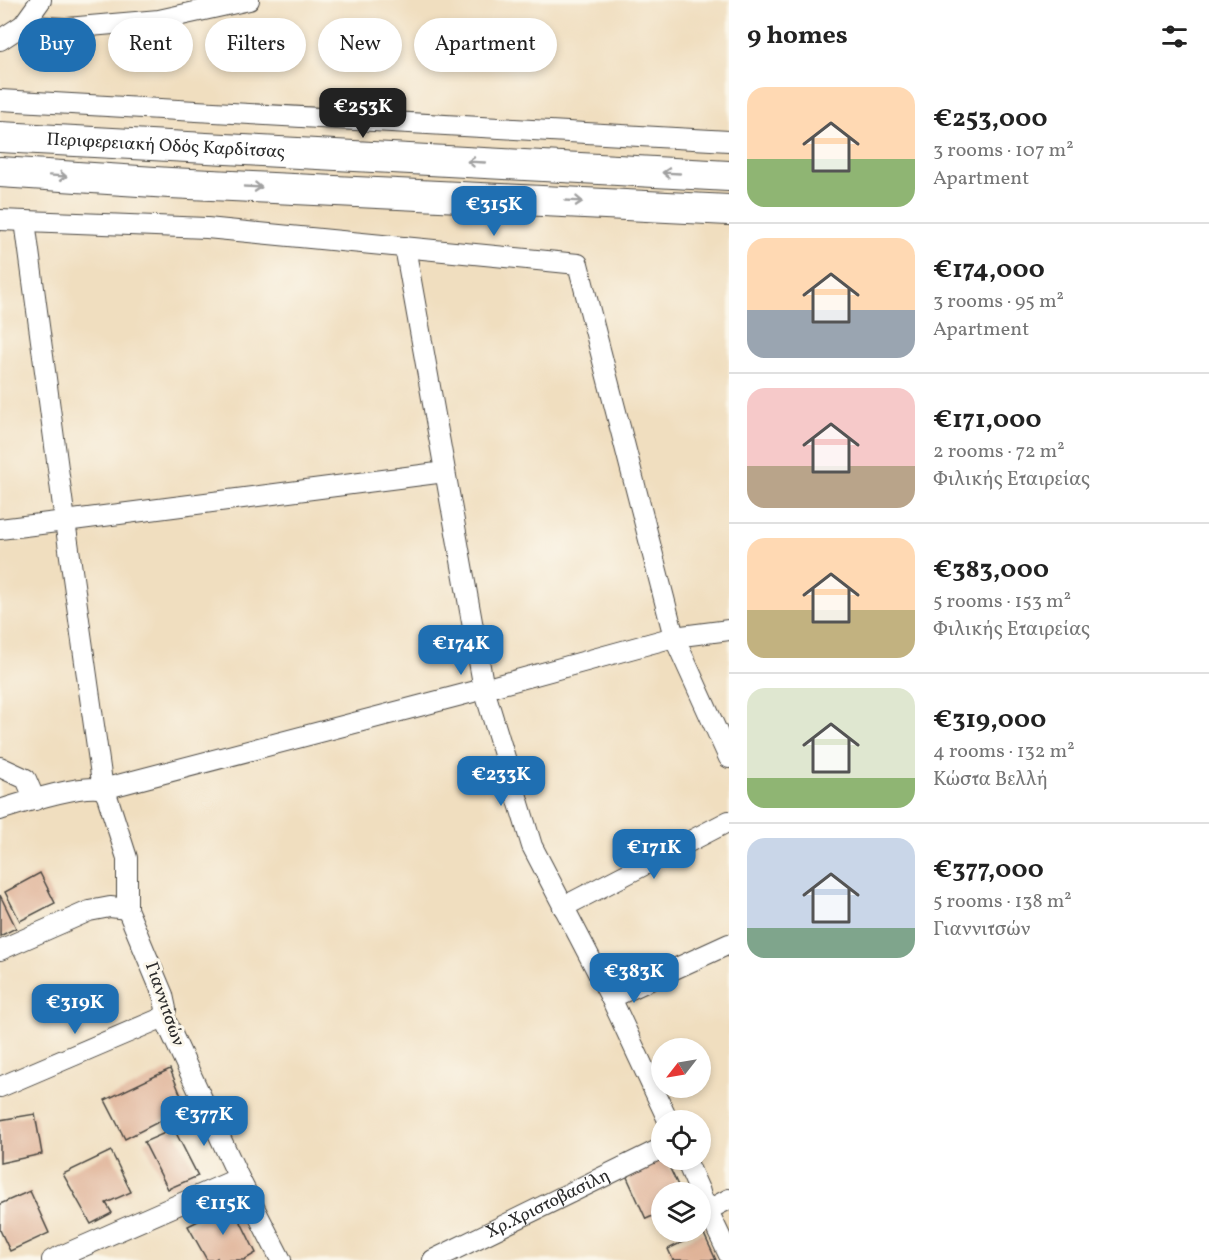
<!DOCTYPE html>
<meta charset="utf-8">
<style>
body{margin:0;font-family:Vollkorn,serif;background:#f6f6f6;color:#222;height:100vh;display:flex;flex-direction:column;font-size:22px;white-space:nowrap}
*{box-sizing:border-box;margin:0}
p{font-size:20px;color:#767676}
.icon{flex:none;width:33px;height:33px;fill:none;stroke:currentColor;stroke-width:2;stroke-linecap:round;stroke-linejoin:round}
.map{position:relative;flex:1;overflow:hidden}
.sheet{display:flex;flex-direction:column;background:#fff;width:480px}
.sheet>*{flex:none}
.top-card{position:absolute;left:18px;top:18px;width:570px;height:54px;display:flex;gap:12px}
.needle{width:39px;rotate:239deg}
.controls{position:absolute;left:651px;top:1038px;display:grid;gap:12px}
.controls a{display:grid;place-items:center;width:60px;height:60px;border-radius:50%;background:#fff;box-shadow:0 3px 9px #0003;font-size:30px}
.price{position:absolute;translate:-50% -51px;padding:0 14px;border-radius:12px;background:#1f6fb2;color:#fff;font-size:20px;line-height:39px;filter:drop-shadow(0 2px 3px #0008)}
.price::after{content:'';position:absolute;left:50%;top:36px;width:18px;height:14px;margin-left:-9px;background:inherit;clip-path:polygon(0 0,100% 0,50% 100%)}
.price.on{background:#222;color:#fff}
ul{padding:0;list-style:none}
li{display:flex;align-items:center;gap:18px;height:150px;padding:0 18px}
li+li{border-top:2px solid #e0e0e0}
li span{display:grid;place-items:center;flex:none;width:168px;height:120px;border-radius:18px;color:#555}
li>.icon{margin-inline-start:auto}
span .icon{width:72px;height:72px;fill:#fffc;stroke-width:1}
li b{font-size:26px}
h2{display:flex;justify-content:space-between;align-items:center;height:72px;padding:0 18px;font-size:26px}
.pill{padding:0 21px;border-radius:27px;background:#fff;box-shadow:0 3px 9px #0003;font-size:21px;line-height:54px}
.pill.on{background:#1f6fb2;color:#fff}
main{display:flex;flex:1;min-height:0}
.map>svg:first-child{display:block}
.building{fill:#e0b398}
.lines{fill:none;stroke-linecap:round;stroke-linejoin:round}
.minor-casing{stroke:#494641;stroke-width:22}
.primary-casing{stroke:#494641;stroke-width:32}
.minor{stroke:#fff;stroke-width:20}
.primary{stroke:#fff;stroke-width:30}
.oneway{stroke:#a0a0a0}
.labels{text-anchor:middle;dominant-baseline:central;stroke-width:6;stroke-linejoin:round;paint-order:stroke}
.street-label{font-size:18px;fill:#2b2b2b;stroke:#fbf7ec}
</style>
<main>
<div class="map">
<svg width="729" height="1260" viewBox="0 0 729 1260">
<rect width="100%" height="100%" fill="#fbf7ec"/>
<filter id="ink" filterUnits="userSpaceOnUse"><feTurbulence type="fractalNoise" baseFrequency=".0167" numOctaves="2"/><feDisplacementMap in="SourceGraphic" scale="12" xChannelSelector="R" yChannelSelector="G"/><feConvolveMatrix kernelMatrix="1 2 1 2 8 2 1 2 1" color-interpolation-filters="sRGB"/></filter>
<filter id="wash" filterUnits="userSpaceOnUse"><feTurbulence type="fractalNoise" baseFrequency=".008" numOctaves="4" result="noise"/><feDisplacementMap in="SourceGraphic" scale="24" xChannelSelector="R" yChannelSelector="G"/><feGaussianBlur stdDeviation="1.35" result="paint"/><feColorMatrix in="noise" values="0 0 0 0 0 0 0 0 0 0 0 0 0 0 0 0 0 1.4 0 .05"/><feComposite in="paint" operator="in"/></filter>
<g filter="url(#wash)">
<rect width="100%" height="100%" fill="#f0debf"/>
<g id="blocks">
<path class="building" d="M 40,873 L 55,903 L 20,921 L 5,892 Z
M 0,895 L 16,928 L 0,936 Z
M 170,1069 L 186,1108 L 125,1139 L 105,1100 Z
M 35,1114 L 42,1154 L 0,1163 L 0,1120 Z
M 174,1129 L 198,1176 L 168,1189 L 144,1142 Z
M 111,1151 L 131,1192 L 106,1203 L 112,1213 L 91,1224 L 63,1174 Z
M 662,1159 L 666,1160 L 681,1192 L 662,1192 L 662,1212 L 646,1219 L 626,1175 Z
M 30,1191 L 49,1233 L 10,1251 L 0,1230 L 0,1204 Z
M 232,1204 L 256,1253 L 244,1260 L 217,1260 L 217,1258 L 214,1260 L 207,1260 L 188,1226 Z
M 703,1232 L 716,1260 L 673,1260 L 668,1249 Z"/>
</g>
</g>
<g filter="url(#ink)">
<use href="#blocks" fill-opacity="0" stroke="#494641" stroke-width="1.5"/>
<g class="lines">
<g class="minor-casing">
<g id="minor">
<path d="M 23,25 L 67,28 L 159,20 L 249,0"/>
<path d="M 0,40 L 23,25 L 41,0"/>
<path d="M 0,100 L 729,141"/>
<path d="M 0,220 L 207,228 L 578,264 L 674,637 L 729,630"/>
<path d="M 25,221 L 65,521 L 445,472"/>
<path d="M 405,247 L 484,689 L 532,846 L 611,998 L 668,1120"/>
<path d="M 0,529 L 65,521 L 103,789 L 484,689 L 674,637 L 729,758"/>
<path d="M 0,767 L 26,779 L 35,800"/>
<path d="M 0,810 C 22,803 83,783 103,789 L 107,796 L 127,858 L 127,909 L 163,995 L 166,1009 L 164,1017 L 239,1178 L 281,1260"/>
<path d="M 563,907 L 729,821"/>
<path d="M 0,950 L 89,911 L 110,907 L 127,909"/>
<path d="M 611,998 L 729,944"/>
<path d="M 0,1087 L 164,1017"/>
<path d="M 686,1160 L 700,1192"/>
<path d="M 700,1194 L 729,1255"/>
<path d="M 708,1210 L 729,1199"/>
<path d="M 52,1260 L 239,1178"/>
<path id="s1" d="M 433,1260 L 662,1148"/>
</g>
</g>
<g class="primary-casing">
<g id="primary">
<path id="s2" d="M 0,137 L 729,176"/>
<path d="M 0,172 L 170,183 L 729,210"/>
</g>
</g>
<use href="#minor" class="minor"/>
<use href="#primary" class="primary"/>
</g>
<defs><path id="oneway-shaft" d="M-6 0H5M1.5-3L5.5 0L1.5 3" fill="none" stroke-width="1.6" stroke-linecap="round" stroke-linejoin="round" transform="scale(1.5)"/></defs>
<g class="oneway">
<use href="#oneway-shaft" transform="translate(476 162) rotate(-177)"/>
<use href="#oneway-shaft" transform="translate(671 173) rotate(-177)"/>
<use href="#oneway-shaft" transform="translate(58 176) rotate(4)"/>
<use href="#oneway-shaft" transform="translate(253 187) rotate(3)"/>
<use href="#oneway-shaft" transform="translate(574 201) rotate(3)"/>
</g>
</g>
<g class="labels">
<g class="street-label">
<text stroke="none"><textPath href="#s2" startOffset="166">Περιφερειακή Οδός Καρδίτσας</textPath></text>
<text transform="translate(164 1004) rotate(71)">Γιαννιτσών</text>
<text stroke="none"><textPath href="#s1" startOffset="128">Χρ.Χριστοβασίλη</textPath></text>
</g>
</g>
</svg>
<div class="controls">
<a><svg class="needle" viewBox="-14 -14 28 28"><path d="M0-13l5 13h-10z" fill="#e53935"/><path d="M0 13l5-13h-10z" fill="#767676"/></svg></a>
<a><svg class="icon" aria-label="locate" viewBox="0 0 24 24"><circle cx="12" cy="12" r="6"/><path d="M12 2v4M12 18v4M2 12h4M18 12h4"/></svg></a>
<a><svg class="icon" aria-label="layers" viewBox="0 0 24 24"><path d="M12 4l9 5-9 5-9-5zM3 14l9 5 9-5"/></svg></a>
</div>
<b class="price on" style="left:363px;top:139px">€253K</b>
<b class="price" style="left:494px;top:237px">€315K</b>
<b class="price" style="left:461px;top:676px">€174K</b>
<b class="price" style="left:501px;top:807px">€233K</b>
<b class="price" style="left:654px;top:880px">€171K</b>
<b class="price" style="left:634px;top:1004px">€383K</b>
<b class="price" style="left:75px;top:1035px">€319K</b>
<b class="price" style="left:204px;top:1147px">€377K</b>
<b class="price" style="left:223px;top:1236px">€115K</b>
<div class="top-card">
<a class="pill on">Buy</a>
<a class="pill">Rent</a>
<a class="pill">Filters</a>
<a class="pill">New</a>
<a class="pill">Apartment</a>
</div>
</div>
<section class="sheet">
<h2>9 homes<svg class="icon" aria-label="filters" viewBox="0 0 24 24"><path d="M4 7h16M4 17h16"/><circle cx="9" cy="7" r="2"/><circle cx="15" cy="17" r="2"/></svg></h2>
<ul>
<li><span style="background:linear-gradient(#ffd9b3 60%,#8fb573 0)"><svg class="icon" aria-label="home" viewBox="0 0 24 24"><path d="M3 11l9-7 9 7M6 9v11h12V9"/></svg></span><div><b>€253,000</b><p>3 rooms · 107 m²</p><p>Apartment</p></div></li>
<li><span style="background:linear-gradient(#ffd9b3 60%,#9aa5b1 0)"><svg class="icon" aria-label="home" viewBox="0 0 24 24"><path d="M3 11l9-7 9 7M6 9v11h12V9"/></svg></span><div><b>€174,000</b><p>3 rooms · 95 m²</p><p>Apartment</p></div></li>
<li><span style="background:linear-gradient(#f6c9c9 65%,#b9a48a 0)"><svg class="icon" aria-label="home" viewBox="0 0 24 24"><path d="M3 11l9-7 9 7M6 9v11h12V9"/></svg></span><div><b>€171,000</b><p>2 rooms · 72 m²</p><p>Φιλικής Εταιρείας</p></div></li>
<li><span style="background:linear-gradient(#ffd9b3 60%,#c2b280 0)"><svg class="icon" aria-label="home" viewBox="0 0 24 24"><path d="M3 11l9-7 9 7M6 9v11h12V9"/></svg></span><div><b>€383,000</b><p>5 rooms · 153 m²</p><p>Φιλικής Εταιρείας</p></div></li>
<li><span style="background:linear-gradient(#dfe7d0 75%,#8fb573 0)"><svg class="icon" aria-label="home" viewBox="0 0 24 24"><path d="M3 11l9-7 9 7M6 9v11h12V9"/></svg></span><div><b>€319,000</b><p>4 rooms · 132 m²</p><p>Κώστα Βελλή</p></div></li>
<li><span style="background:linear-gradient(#c9d6e8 75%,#7fa58c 0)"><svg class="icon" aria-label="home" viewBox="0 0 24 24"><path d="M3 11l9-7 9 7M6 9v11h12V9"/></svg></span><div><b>€377,000</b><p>5 rooms · 138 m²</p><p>Γιαννιτσών</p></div></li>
</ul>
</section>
</main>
